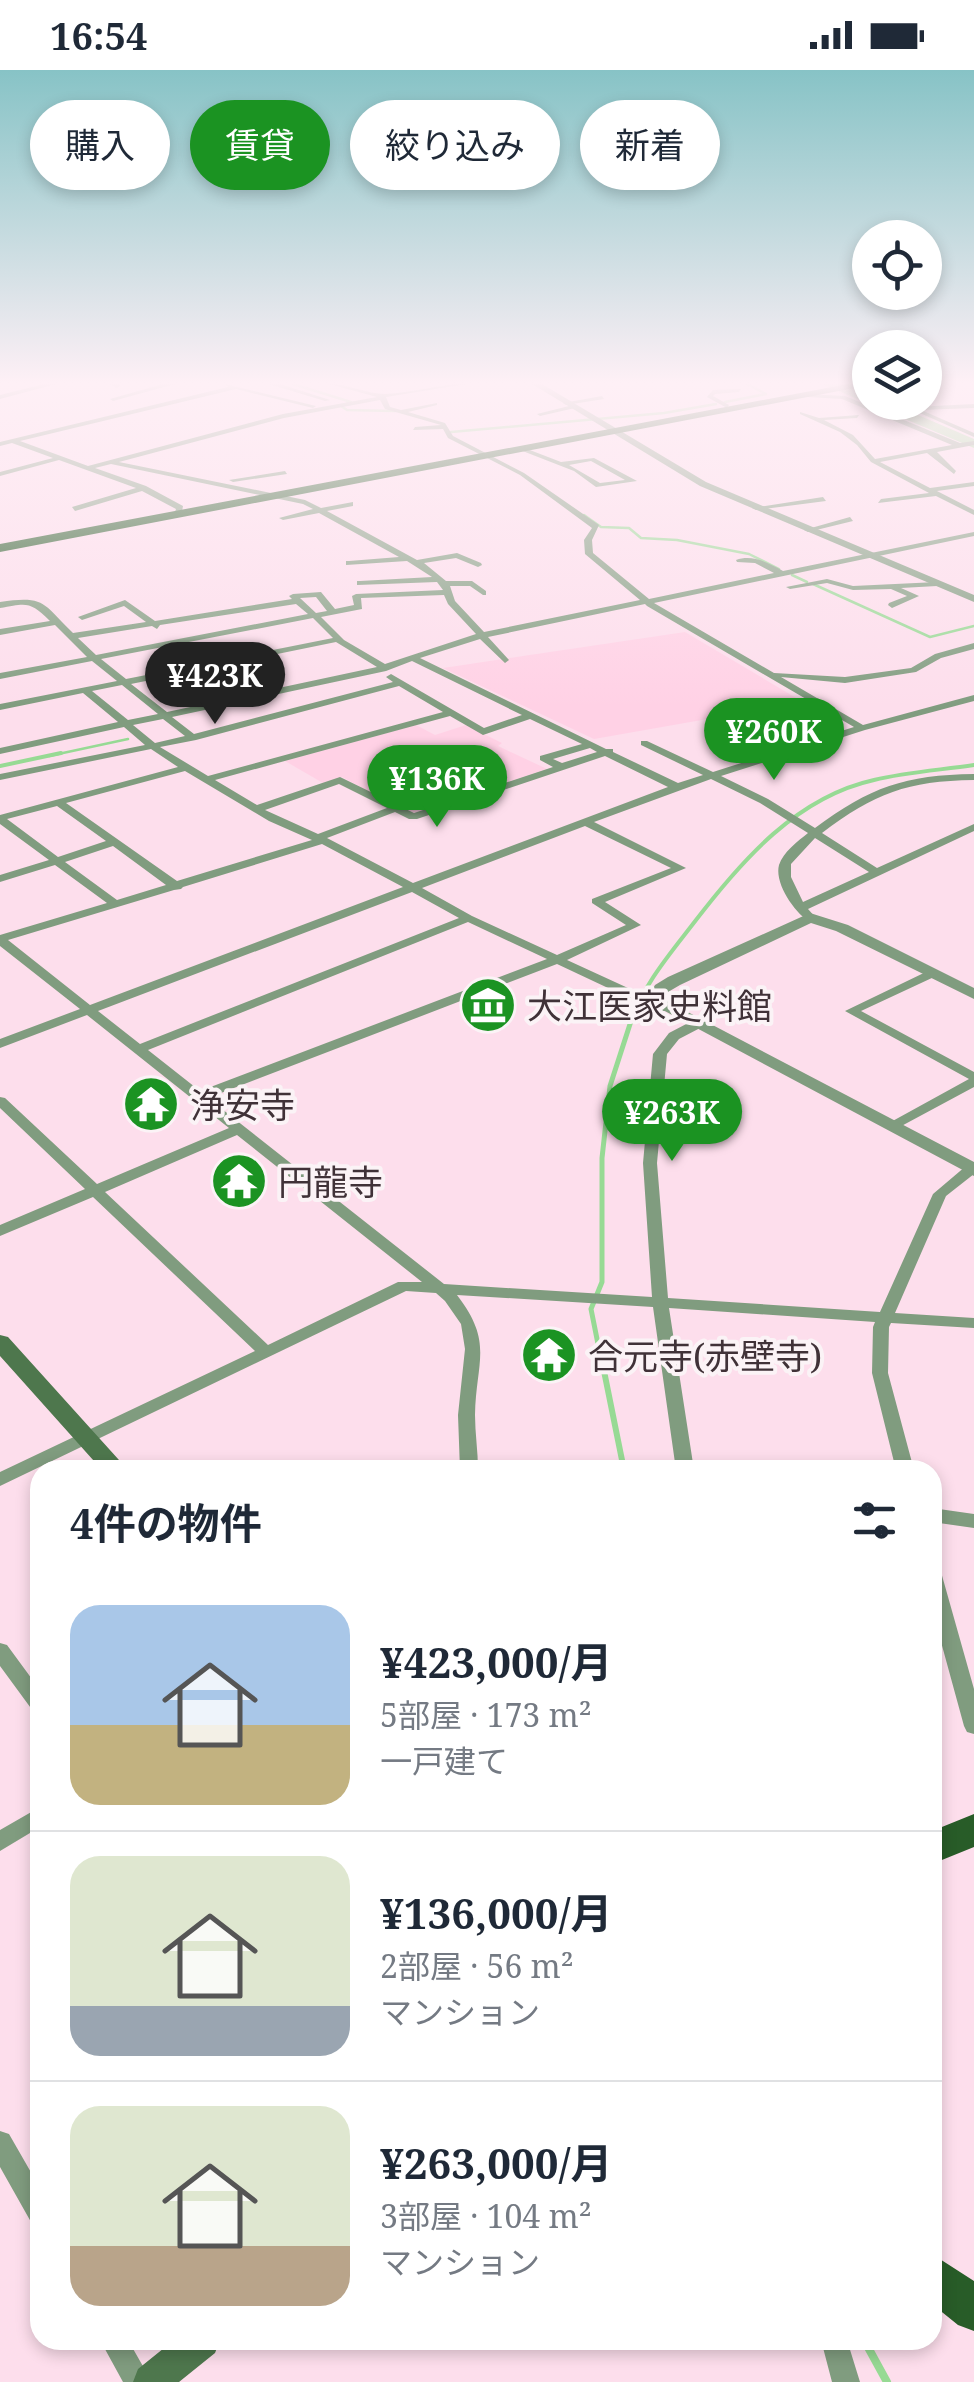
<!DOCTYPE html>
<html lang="ja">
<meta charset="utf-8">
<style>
body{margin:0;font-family:"Noto Serif","Noto Sans JP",serif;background:#f6f6f7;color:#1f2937;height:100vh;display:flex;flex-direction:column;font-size:38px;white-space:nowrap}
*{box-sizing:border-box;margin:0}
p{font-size:32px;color:#747a83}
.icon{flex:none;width:55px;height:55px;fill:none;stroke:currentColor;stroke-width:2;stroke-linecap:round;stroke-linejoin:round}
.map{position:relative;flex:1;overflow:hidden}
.drawer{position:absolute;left:30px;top:1390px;width:912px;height:890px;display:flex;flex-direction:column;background:#fff;border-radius:30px;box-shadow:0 5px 15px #0003}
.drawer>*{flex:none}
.top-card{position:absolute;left:30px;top:30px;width:915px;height:90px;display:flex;gap:20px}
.buttons{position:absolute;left:852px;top:150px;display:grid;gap:20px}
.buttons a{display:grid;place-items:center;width:90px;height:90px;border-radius:50%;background:#fff;box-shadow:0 5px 15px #0003;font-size:50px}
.price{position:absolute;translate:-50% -85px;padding:0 22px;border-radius:35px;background:#1b9322;color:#fff;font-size:32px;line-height:65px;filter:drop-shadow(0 2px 5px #0008)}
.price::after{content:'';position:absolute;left:50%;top:60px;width:30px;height:22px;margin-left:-15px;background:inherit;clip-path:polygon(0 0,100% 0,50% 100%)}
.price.current{background:#222;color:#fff}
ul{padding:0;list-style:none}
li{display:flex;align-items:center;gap:30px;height:250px;padding:0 40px}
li+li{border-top:2px solid #e0e1e3}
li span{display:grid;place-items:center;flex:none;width:280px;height:200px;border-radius:30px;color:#555}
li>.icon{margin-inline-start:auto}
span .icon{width:120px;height:120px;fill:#fffc;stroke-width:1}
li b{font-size:42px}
h2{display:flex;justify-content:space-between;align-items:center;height:120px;padding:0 40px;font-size:42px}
.pill{padding:0 35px;border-radius:45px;background:#fff;box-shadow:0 5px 15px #0003;font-size:35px;line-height:90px}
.pill.current{background:#1b9322;color:#fff}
.status{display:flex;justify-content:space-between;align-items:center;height:70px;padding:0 50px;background:#fff;direction:ltr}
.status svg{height:28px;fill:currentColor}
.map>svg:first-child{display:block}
.built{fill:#ffd1e5}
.water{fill:#97da94}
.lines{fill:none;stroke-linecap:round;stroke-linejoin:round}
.stream-far4{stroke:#97da94;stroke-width:2.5}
.stream-far3{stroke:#97da94;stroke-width:4}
.stream-far2{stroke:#97da94;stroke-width:5}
.stream-far1{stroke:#97da94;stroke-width:6}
.stream{stroke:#97da94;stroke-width:8}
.minor{fill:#809c7f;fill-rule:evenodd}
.tertiary{fill:#809c7f;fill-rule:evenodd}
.secondary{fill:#4e774d;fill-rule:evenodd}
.primary{fill:#285c28;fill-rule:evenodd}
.labels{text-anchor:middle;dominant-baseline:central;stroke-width:8;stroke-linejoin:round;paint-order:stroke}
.poi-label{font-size:35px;fill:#403238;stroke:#fbf3f6;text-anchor:start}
</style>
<div class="status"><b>16:54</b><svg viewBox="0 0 49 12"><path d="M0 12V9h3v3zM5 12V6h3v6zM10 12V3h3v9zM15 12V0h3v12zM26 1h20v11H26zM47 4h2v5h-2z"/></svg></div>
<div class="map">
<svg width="974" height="2312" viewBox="0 0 974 2312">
<rect width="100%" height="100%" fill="#fddeec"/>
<path class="built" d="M 685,562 L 803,632 L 594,669 L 443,598 Z
M 416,655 L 435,665 L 466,655 L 502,673 L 498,676 L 547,699 L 411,744 L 342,707 L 323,713 L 285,691 Z"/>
<path class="water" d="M 822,314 L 849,314 L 870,324 L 870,332 L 890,333 L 974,369 L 974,378 Z"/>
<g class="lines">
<path class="stream-far4" d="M 293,314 L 351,332 L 341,336 L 347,340 L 395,341
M 725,332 L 766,324 L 747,314
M 451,362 L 664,343 L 716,334
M 584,445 L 601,457 L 629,458 L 641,468 L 677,470 L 749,484 L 779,499
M 792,505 L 807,512
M 813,514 L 930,567 L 974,556
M 49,686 L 128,669"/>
<path class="stream-far3" d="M 0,696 L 61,683
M 630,954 C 644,913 670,884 696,850 C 742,790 797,727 874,710 C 907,702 941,700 974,695"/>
<path class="stream-far2" d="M 603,1299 L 591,1239 L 602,1212 L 602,1088 L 610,1016 L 631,951"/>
<path class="stream-far1" d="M 603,1296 L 624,1400"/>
<path class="stream" d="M 864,2270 L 887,2312"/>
<path class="minor" d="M 44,314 L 56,314 L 0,329 L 0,325 Z
M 109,314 L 118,314 L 120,316 L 117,318 Z
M 163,314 L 175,314 L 113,331 L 110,329 Z
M 225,314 L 316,336 L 313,338 L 236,319 L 20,371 L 88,396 L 283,344 L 377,327 L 329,314 C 348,314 367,324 385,324 C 412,323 438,314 466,314 L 386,327 L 390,337 L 401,340 L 437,333 L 437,335 L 408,342 L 445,353 L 453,366 L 524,403 L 599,455 L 592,470 L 593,483 L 649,529 L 774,503 L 755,493 L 737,492 L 736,490 C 753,484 768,493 783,501 L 974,462 L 974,466 L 654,533 L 774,603 L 845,607 L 911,598 L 935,584 L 974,573 L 974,579 L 941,588 L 916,602 L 845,613 L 781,607 L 863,655 L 974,625 L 974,631 L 865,660 L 721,706 L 768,729 L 815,758 C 870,717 905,705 974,704 L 974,710 C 907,711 875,723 822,763 L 877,798 L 974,754 L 974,761 L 808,839 L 816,848 L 810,852 C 796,844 774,814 779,795 C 783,782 798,771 808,763 L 760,733 L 711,709 L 594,752 L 686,798 L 605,832 L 641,855 L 567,890 L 665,935 L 665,941 L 657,941 L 557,894 L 208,1028 L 444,1214 L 652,1227 L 643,1093 L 653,984 L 669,963 L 692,951 L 702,951 L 703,954 L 702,957 L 679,969 L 667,984 L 657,1093 L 668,1228 L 880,1242 L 933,1124 L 966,1096 L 974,1095 L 974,1104 L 946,1126 L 895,1243 L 974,1248 L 974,1258 L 891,1253 L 889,1257 L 888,1303 L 914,1400 L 896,1400 L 872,1303 L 873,1257 L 875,1252 L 669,1238 L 694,1400 L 676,1400 L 653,1237 L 457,1225 C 494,1273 476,1291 475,1345 C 475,1363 478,1381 478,1400 L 460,1400 L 458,1345 L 465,1279 L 461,1254 L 445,1231 L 436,1223 L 406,1221 L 0,1416 L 0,1402 L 255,1281 L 93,1127 L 0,1166 L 0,1155 L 85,1119 L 0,1038 L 0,1027 L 5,1028 L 97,1114 L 229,1058 L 87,945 L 0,978 L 0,969 L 80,939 L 0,876 L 0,865 L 107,833 L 55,795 L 0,812 L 0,805 L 49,790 L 0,754 L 0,745 L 178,697 L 151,679 L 0,710 L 0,704 L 145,675 L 124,657 L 0,684 L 0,678 L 118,652 L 83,623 L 0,640 L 0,634 L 117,611 L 92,591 L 0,609 L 0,603 L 87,587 L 55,555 L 0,565 L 0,559 L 50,551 C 30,531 27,533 0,538 L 0,532 C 46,525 43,534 73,563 L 146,552 L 124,536 L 82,550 L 78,547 L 125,530 L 155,551 L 292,529 L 289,526 L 293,524 L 321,522 L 335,539 L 354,535 L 352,526 L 356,524 L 443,520 L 437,512 L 357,515 L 357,511 L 360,511 L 432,507 L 407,491 L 346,495 L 346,491 L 349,491 L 399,487 L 319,443 L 283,450 L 279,448 L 313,439 L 303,434 L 111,394 L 95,398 L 146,416 L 183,436 L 181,447 L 174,445 L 176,439 L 142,421 L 75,441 L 72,437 L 136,418 L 59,390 L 0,406 L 0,402 L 53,388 L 12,373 L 0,376 L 0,372 L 228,317 ZM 380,330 L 385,339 L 441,355 L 415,357 L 413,360 L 443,359 L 448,368 L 520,405 L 592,458 L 584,470 L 585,484 L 640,530 L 484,562 L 455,531 L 450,516 L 470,516 L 483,525 L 486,525 L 486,521 L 472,511 L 446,511 L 424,493 L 456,488 L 478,497 L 482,495 L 481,493 L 457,483 L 417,490 L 327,441 L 353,436 L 353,432 L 321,438 L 305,430 L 119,392 L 284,348 ZM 444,525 L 448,534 L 476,564 L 385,594 L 344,570 L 321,547 L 362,539 L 361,528 ZM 316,527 L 327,541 L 316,543 L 300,528 ZM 296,534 L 308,544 L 96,585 L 78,568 L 152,556 L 157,559 L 160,555 ZM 645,534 L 647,536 L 854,657 L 713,702 L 647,671 L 641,671 L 641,675 L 703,705 L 678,713 L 613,682 L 613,679 L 606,679 L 420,588 L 480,569 L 505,593 L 509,590 L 488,567 ZM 313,548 L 333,568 L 126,609 L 101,589 ZM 336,572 L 377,597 L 167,642 L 131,614 ZM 412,591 L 522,645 L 484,658 L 391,604 L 386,607 L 393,612 L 194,664 L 172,647 L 386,601 ZM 122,615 L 158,644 L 128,650 L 92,621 ZM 399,616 L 443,642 L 208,706 L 160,677 L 196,670 ZM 450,646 L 483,665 L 530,649 L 582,674 L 540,686 L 540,690 L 553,697 L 414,743 L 340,707 L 257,735 L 215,710 ZM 163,649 L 185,666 L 155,673 L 133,655 ZM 590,678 L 597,682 L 562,693 L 553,689 ZM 605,686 L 668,717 L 413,813 L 327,768 L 395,742 L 409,749 L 417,749 ZM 185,701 L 269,751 L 312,770 L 177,811 L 66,733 ZM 339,714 L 387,738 L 318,764 L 265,740 ZM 57,736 L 106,771 L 58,787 L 7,749 ZM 585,756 L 671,798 L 592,829 L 592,833 L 626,855 L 557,885 L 472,846 L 422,818 ZM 815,768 L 869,802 L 803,832 L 791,807 L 791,794 ZM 322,774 L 403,817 L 90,935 L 8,870 L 174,820 L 181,819 L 183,817 ZM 113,776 L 166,815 L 117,830 L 65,792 ZM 412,822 L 459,848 L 140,974 L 98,941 ZM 468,852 L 547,889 L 200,1021 L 148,980 ZM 237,1065 L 422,1212 L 398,1212 L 268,1275 L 105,1122 Z
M 269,314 L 280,314 L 330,330 L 325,331 Z
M 859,314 L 870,317 L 870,322 Z
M 741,319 L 739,322 L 715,324 L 713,326 L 729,335 L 727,338 L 707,327 L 713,320 Z
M 806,324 L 845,326 L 960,373 L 974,371 L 974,375 L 937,382 L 956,401 L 954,404 L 927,383 L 880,392 L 930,418 L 974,412 L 974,416 L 937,421 L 974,440 L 974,445 L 936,426 L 878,433 L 881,429 L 929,423 L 871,392 L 857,375 L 840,362 L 800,344 L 800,342 L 819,348 L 859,345 L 857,348 L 824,350 L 853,365 L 875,389 L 952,375 L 842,329 L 808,327 Z
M 602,326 L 604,329 L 566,335 L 563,333 Z
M 895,332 L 904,332 L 914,337 L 974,334 L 974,338 L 921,340 L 974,363 L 974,367 Z
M 573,335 L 575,338 L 540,346 L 537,344 Z
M 522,377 L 561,392 L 594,388 L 637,411 L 596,417 L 574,401 L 520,380 ZM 591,391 L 625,410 L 600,413 L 569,395 Z
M 285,401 L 287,404 L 233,412 L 229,410 Z
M 823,427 L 826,431 L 756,440 L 752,438 Z
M 850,447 L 853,451 L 808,462 L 804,460 Z
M 827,509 L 853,516 L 937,512 L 941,514 L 937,516 L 901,518 L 919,526 L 892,538 L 888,535 L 889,533 L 907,526 L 891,519 L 853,520 L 827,513 L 790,519 L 786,517 Z
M 930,900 L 934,901 L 934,907 L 861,941 L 974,1002 L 974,1017 L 894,1060 L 889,1059 L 887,1056 L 889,1053 L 969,1009 L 845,941 Z
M 932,1438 L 974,1444 L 974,1458 L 932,1452 Z
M 932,1495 L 939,1497 L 941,1502 L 974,1619 L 974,1664 L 967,1662 L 964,1656 L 932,1539 Z
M 0,1573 L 7,1575 L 40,1620 L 40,1643 L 33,1641 L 0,1596 Z
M 40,1737 L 40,1757 L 0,1781 L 0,1760 Z
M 0,2061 L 9,2064 L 40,2118 L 40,2156 L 31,2152 L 0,2097 Z
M 100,2270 L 128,2270 L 152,2312 L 123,2312 Z
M 821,2270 L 847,2270 L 860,2312 L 832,2312 Z"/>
<path class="tertiary" d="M 532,314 L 542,314 L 706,412 L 974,525 L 974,532 L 700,416 Z
M 810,843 L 848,855 L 974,918 L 974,929 L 836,861 L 811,853 L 680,915 L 668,922 L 663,929 L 974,1092 L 974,1106 L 646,931 L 655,915 L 668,907 Z"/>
<path class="secondary" d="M 0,1265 L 8,1267 L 128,1400 L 102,1400 L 0,1286 Z
M 174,2270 L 220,2270 L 215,2283 L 179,2312 L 133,2312 L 138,2299 Z"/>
<path class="primary" d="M 848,314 L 870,315 L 0,482 L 0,474 Z
M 974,1744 L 974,1777 L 932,1794 L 932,1761 Z
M 932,2184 L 974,2211 L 974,2261 L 958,2255 L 932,2234 Z"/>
</g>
<linearGradient id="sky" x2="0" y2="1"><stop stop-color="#87c3c6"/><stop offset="0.49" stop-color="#fef0f6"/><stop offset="1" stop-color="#fef0f6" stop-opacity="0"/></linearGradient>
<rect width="974" height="638" fill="url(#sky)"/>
<defs>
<g id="museum-disc" transform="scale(2.875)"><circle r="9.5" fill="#1b9322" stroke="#fbf3f6"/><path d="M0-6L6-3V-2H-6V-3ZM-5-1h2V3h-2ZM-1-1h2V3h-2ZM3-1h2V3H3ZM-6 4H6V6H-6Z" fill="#fff"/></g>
<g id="temple-disc" transform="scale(2.875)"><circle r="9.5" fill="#1b9322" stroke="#fbf3f6"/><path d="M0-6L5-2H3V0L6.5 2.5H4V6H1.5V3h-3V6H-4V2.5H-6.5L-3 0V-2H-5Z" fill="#fff"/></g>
</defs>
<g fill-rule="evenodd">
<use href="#museum-disc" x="488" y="935"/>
<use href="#temple-disc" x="151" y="1034"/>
<use href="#temple-disc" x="239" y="1111"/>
<use href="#temple-disc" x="549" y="1285"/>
</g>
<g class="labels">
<g class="poi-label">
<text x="527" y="935">大江医家史料館</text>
<text x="190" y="1034">浄安寺</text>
<text x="278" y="1111">円龍寺</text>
<text x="588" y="1285">合元寺(赤壁寺)</text>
</g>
</g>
</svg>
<div class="buttons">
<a><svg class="icon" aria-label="locate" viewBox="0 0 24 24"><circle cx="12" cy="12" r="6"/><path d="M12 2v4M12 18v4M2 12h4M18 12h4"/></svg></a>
<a><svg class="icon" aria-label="layers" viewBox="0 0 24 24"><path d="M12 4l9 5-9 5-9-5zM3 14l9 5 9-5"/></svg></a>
</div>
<b class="price current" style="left:215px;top:657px">¥423K</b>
<b class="price" style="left:774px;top:713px">¥260K</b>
<b class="price" style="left:437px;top:760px">¥136K</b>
<b class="price" style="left:672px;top:1094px">¥263K</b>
<div class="top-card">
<a class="pill">購入</a>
<a class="pill current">賃貸</a>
<a class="pill">絞り込み</a>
<a class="pill">新着</a>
</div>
<section class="drawer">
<h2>4件の物件<svg class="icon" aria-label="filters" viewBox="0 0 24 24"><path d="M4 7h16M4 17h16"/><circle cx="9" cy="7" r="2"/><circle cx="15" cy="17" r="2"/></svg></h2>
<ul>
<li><span style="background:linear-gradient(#a9c7e8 60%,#c2b280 0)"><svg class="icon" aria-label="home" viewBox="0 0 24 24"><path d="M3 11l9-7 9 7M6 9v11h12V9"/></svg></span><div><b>¥423,000/月</b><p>5部屋 · 173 m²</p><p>一戸建て</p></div></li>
<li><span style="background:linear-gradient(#dfe7d0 75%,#9aa5b1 0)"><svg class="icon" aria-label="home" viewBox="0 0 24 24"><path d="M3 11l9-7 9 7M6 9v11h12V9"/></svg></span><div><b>¥136,000/月</b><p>2部屋 · 56 m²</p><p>マンション</p></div></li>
<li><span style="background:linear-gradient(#dfe7d0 70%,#b9a48a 0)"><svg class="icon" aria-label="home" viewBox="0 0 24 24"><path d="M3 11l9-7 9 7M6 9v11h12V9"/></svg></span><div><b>¥263,000/月</b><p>3部屋 · 104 m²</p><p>マンション</p></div></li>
</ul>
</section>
</div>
